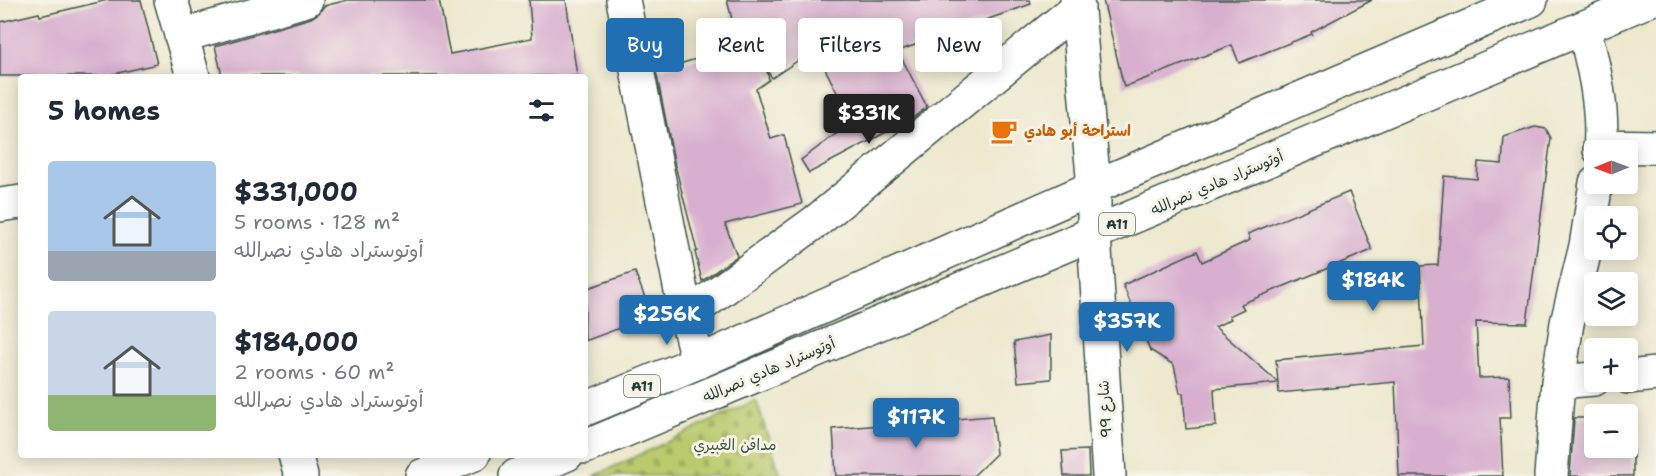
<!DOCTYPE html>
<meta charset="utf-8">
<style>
body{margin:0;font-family:"Shantell Sans","Playpen Sans Arabic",sans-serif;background:#f6f6f7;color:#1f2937;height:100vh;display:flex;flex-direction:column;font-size:22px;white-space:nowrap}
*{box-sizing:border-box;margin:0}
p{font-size:20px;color:#747a83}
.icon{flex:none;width:33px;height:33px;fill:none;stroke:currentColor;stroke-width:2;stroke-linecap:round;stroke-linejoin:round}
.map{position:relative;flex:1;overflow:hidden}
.side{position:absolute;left:18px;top:74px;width:570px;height:384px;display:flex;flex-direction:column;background:#fff;border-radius:6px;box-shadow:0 3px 15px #0003}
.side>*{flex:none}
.top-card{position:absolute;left:606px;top:18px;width:570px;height:54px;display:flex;gap:12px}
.needle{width:39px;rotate:269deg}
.tools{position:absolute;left:1584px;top:140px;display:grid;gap:12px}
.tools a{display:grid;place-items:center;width:54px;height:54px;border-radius:6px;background:#fff;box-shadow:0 3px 15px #0003;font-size:30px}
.price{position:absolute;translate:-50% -51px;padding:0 14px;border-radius:6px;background:#1f6fb2;color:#fff;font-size:20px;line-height:39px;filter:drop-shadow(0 2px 3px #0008)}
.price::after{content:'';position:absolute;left:50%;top:36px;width:18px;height:14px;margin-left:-9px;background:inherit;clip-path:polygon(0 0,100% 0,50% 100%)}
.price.current{background:#222;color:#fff}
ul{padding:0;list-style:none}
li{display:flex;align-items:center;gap:18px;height:150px;padding:0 30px}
li span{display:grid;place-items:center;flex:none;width:168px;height:120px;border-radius:6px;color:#555}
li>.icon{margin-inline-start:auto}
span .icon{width:72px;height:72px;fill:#fffc;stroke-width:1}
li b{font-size:26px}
h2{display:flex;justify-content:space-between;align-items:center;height:72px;padding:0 30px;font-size:26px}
.pill{padding:0 21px;border-radius:6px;background:#fff;box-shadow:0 3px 15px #0003;font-size:21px;line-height:54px}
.pill.current{background:#1f6fb2;color:#fff}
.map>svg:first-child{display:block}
.cemetery{fill:url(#cemetery-stones);stroke:#6c8450;stroke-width:1.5}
.building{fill:#d8afcf}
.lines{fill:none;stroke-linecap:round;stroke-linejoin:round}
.minor-casing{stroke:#3e574b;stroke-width:36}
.highway-casing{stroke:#3e574b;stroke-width:36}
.minor{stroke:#fff;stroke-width:33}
.highway{stroke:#fff;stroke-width:33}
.labels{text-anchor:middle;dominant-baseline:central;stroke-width:6;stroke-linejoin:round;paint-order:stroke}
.shield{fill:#f7f3e8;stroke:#60746a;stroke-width:1.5}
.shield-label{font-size:14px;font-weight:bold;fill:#1f3d34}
.food-label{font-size:15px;font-weight:bold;fill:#c56008;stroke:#f7f3e8;text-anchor:start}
.street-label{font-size:15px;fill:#1f3d34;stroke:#f7f3e8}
.park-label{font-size:15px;fill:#3e593f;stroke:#f7f3e8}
</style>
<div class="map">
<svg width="1656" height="476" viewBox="0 0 1656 476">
<defs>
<pattern id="cemetery-stones" width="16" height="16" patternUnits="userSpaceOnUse" patternTransform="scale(1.5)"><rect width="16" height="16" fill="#baca6d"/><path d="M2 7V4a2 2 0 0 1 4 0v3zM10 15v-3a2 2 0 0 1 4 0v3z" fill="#9fae5f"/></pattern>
</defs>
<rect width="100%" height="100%" fill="#f7f3e8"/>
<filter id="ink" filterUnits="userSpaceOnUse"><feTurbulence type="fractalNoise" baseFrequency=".0167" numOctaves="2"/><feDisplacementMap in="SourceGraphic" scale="12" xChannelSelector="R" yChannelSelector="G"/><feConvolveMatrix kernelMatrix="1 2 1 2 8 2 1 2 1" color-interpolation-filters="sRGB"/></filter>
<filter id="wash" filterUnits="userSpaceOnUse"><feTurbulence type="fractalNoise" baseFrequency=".008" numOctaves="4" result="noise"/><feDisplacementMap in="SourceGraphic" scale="24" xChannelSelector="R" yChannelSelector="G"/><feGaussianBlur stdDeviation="1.35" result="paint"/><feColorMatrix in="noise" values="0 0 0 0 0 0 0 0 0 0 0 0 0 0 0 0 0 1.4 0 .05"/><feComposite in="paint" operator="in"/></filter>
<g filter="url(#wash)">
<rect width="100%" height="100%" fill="#ede8ce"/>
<path class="cemetery" d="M 756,400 L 781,476 L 594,476 Z"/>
<g id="blocks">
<path class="building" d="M 108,0 L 141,0 L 157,64 L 105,76 L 0,76 L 0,22 L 39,13 L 40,16 Z
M 348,0 L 439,0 L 450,54 L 532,38 L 529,0 L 566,0 L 577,76 L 222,76 L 215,46 L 311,18 L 319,13 L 324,6 Z
M 727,0 L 1030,0 L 1031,4 L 898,51 L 927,107 L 911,119 L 809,173 L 801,160 L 852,122 L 815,49 L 772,78 L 767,71 L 769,80 L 756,89 L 771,139 L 784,135 L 802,204 L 725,224 L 737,256 L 702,281 L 695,252 L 697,251 L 674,161 L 656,71 L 746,44 L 735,31 Z
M 1103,0 L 1372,0 L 1311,32 L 1312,34 L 1239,63 L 1232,45 L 1124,87 Z
M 1535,127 L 1546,129 L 1551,138 L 1527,323 L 1476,322 L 1479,378 L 1509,377 L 1511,418 L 1500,418 L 1503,476 L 1399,476 L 1395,382 L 1279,393 L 1278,383 L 1214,389 L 1216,426 L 1186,429 L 1183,393 L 1180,393 L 1174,365 L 1150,350 L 1123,285 L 1197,251 L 1202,262 L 1250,240 L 1248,234 L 1349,192 L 1372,250 L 1241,304 L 1244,309 L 1229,316 L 1231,319 L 1215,327 L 1278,382 L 1276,360 L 1424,346 L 1420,266 L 1438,265 L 1444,176 L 1477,179 L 1478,162 L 1502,164 L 1504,137 Z
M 635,272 L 652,316 L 585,341 L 585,289 Z
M 1051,335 L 1051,379 L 1018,382 L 1014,342 Z
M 992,416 L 996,454 L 973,476 L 836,476 L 833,429 Z
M 1574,418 L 1594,418 L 1594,447 L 1628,447 L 1628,419 L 1633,419 L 1633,476 L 1570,476 Z
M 1088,450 L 1089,476 L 1064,476 L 1062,451 Z"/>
</g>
</g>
<g filter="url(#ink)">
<use href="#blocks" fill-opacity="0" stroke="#3e574b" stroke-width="1.5"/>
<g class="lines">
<g class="minor-casing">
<path id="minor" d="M 171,0 L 193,76
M 623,0 L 686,316 L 698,362
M 1077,0 L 1094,187 L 1094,234 L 1109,476
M 1584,28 C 1594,68 1604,109 1600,150
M 181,36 L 306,0
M 1600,146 L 1656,147
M 0,205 L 21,202
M 686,316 L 818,220 L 1078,7
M 1628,377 L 1656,374
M 1558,382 L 1594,379
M 295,454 L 301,476
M 1551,476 L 1558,382 L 1567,323 L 1586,246 L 1596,183"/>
</g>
<g class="highway-casing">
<path id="highway" d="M 585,409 L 698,362 L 1094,187 L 1531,0
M 585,447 L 1649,0
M 422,476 L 474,454
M 516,476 L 567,454"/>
</g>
<use href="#minor" class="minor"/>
<use href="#highway" class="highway"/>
</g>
</g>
<defs>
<g id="cafe-bare" transform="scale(2.07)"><path d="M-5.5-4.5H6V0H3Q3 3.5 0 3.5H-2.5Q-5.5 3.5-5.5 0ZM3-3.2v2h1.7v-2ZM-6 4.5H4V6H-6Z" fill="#e8710a" stroke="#f7f3e8" stroke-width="2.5" paint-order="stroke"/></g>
</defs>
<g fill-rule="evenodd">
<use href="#cafe-bare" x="1004" y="131"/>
</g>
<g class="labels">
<g class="shield">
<rect x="1099" y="213" width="36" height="22" rx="4.5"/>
<rect x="624" y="375" width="36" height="22" rx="4.5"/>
</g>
<g class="shield-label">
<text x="1117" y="224">A11</text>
<text x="642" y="386">A11</text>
</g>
<g class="food-label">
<text x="1024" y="131">استراحة أبو هادي</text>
</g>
<g class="street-label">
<text transform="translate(1217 183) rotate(-23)">أوتوستراد هادي نصرالله</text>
<text transform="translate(769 370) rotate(-23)">أوتوستراد هادي نصرالله</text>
<text transform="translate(1105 409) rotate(-93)">شارع 99</text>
</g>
<g class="park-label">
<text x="735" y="445">مدافن الغبيري</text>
</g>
</g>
</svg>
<div class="tools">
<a><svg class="needle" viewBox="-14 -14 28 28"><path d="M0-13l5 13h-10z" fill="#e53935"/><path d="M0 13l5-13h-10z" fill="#747a83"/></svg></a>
<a><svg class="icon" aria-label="locate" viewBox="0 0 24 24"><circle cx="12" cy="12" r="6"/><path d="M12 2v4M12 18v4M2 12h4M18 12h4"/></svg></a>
<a><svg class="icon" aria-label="layers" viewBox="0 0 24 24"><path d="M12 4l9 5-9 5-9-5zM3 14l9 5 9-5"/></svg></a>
<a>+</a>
<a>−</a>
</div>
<b class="price current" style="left:869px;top:145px">$331K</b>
<b class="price" style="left:1373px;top:312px">$184K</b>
<b class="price" style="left:667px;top:346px">$256K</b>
<b class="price" style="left:1127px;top:353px">$357K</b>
<b class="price" style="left:916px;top:449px">$117K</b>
<div class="top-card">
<a class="pill current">Buy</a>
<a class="pill">Rent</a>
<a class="pill">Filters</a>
<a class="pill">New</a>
</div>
<section class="side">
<h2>5 homes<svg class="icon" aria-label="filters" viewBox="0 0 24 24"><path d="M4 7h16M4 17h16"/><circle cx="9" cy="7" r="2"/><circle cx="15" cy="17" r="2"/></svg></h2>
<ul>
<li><span style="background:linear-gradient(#a9c7e8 75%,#9aa5b1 0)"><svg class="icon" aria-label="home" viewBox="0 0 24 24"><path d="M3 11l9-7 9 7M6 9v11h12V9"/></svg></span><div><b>$331,000</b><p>5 rooms · 128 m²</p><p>أوتوستراد هادي نصرالله</p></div></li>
<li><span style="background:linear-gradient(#c9d6e8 70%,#8fb573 0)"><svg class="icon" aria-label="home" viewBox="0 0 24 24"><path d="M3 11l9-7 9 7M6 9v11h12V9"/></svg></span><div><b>$184,000</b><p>2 rooms · 60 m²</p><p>أوتوستراد هادي نصرالله</p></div></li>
</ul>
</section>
</div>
